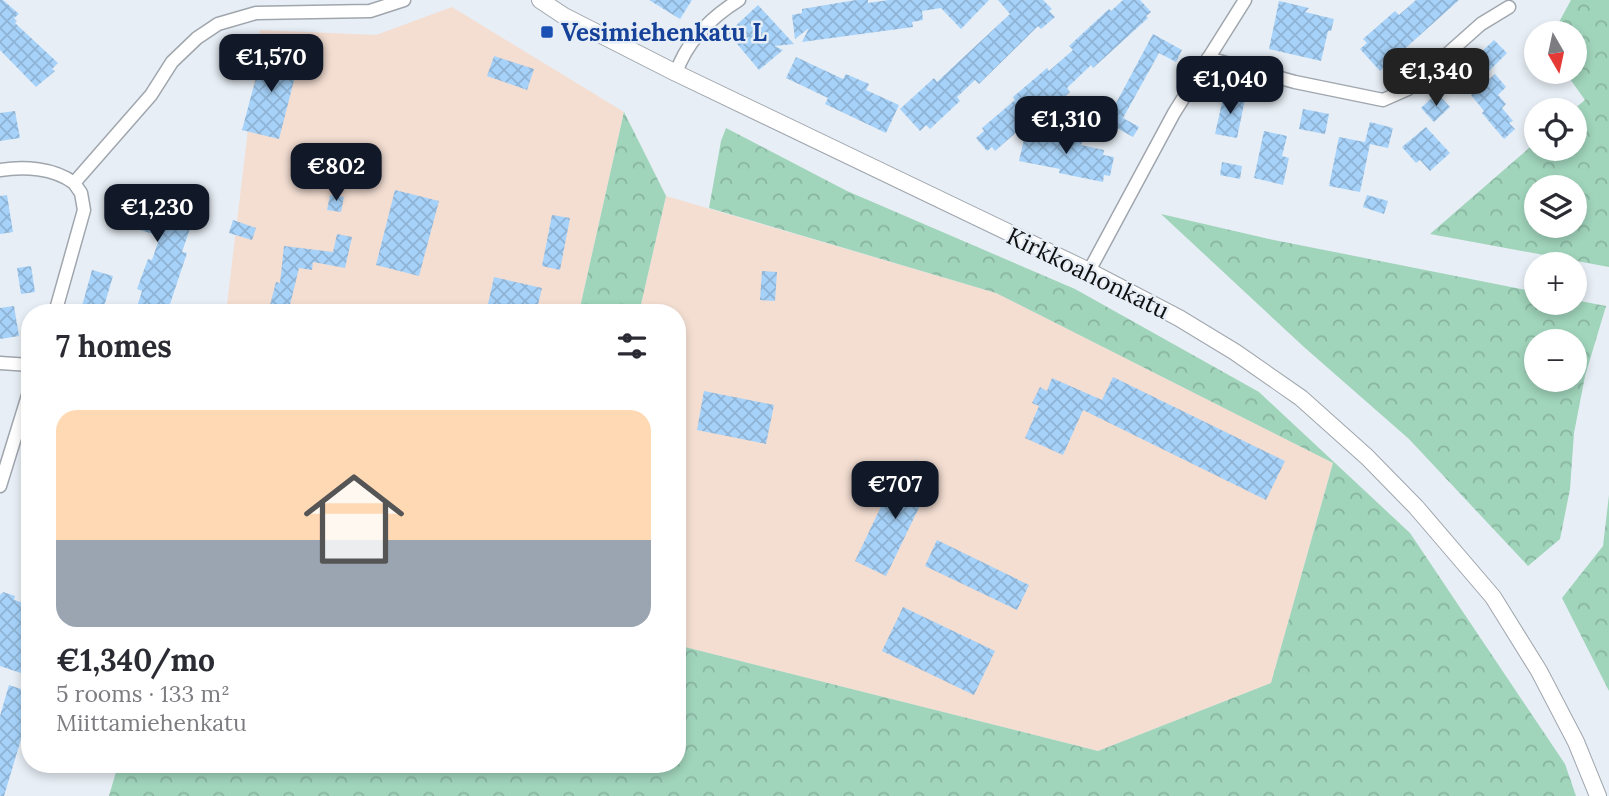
<!DOCTYPE html>
<meta charset="utf-8">
<style>
body{margin:0;font-family:Lora,serif;background:#f2f2f3;color:#2b2b33;height:100vh;display:flex;flex-direction:column;font-size:26px;white-space:nowrap}
*{box-sizing:border-box;margin:0}
p{font-size:23px;color:#7c7c81}
.icon{flex:none;width:38px;height:38px;fill:none;stroke:currentColor;stroke-width:2;stroke-linecap:round;stroke-linejoin:round}
.map{position:relative;flex:1;overflow:hidden}
.drawer{position:absolute;left:21px;top:304px;width:665px;height:469px;display:flex;flex-direction:column;background:#fff;border-radius:28px;box-shadow:0 4px 10px #0003}
.drawer>*{flex:none}
.needle{width:46px;rotate:171deg}
.fabs{position:absolute;left:1524px;top:21px;display:grid;gap:14px}
.fabs a{display:grid;place-items:center;width:63px;height:63px;border-radius:50%;background:#fff;box-shadow:0 4px 10px #0003;font-size:35px}
.price{position:absolute;translate:-50% -60px;padding:0 16px;border-radius:14px;background:#111827;color:#fff;font-size:23px;line-height:46px;filter:drop-shadow(0 2px 4px #0008)}
.price::after{content:'';position:absolute;left:50%;top:42px;width:21px;height:16px;margin-left:-10px;background:inherit;clip-path:polygon(0 0,100% 0,50% 100%)}
.price.on{background:#222;color:#fff}
ul{padding:0;list-style:none}
li{display:grid;align-content:center;gap:14px;height:371px;padding:0 35px}
li span{display:grid;place-items:center;height:217px;border-radius:21px;color:#555}
li>.icon{margin-inline-start:auto}
span .icon{width:126px;height:126px;fill:#fffc;stroke-width:1}
li b{font-size:30px}
h2{display:flex;justify-content:space-between;align-items:center;height:84px;padding:0 35px;font-size:30px}
.map>svg:first-child{display:block}
.industrial{fill:#f4ded2}
.forest{fill:url(#forest-crowns);fill-rule:evenodd}
.building{fill:url(#building-cross-hatch)}
.lines{fill:none;stroke-linecap:round;stroke-linejoin:round}
.minor-casing{stroke:#a0a6ad;stroke-width:15}
.tertiary-casing{stroke:#a0a6ad;stroke-width:18}
.minor{stroke:#fff;stroke-width:12}
.tertiary{stroke:#fff;stroke-width:16}
.transit-dot{fill:#1a4fb4;stroke:#e7eef5;stroke-width:2.5}
.labels{text-anchor:middle;dominant-baseline:central;stroke-width:5;stroke-linejoin:round;paint-order:stroke}
.transit-label{font-size:24px;font-weight:bold;fill:#164399;stroke:#e7eef5;text-anchor:start}
.street-label{font-size:24px;fill:#0e1012;stroke:#e7eef5}
</style>
<div class="map">
<svg width="1609" height="796" viewBox="0 0 1609 796">
<defs>
<pattern id="forest-crowns" width="20" height="18" patternUnits="userSpaceOnUse" patternTransform="scale(1.75)"><rect width="20" height="18" fill="#a0d4bb"/><path d="M2 6a3 3 0 1 1 6 0M12 15a3 3 0 1 1 6 0" fill="none" stroke="#89b5a0"/></pattern>
<pattern id="building-cross-hatch" width="8" height="8" patternUnits="userSpaceOnUse" patternTransform="scale(1.75)"><rect width="8" height="8" fill="#a6d2f9"/><path d="M0 0l8 8M0 8l8-8" fill="none" stroke="#8eb3d4"/></pattern>
</defs>
<rect width="100%" height="100%" fill="#e7eef5"/>
<path class="industrial" d="M 452,7 L 624,112 L 579,312 L 226,313 L 260,30 L 376,35 Z
M 666,196 L 996,293 L 1333,463 L 1271,683 L 1098,751 L 677,645 L 677,313 L 639,313 Z"/>
<path class="forest" d="M 1571,0 L 1609,0 L 1609,267 L 1430,234 L 1536,142 L 1536,149 L 1575,149 L 1575,110 L 1573,110 L 1585,100 L 1565,72 L 1575,72 L 1575,33 L 1556,33 L 1558,24 ZM 1536,187 L 1575,187 L 1575,226 L 1536,226 Z
M 624,112 L 666,196 L 639,313 L 577,313 L 579,312 Z
M 726,128 L 847,191 L 1075,289 L 1259,392 L 1410,533 L 1565,764 L 1576,796 L 109,796 L 118,765 L 677,765 L 677,645 L 1098,751 L 1271,683 L 1333,463 L 996,293 L 709,208 L 721,141 Z
M 1161,214 L 1269,239 L 1536,292 L 1536,303 L 1575,303 L 1575,300 L 1606,306 L 1585,376 L 1574,433 L 1570,489 L 1560,539 L 1528,566 L 1409,439 L 1304,347 ZM 1536,341 L 1575,341 L 1575,380 L 1536,380 Z
M 1609,495 L 1609,691 L 1562,598 L 1603,546 Z"/>
<path class="building" d="M 0,0 L 3,0 L 19,14 L 14,18 L 17,21 L 15,23 L 58,63 L 52,69 L 55,71 L 36,87 L 0,50 Z
M 649,0 L 692,0 L 680,19 Z
M 856,0 L 868,0 L 868,3 L 889,0 L 989,0 L 961,29 L 941,8 L 922,11 L 923,20 L 912,22 L 913,27 L 802,42 L 809,28 L 795,39 L 792,15 L 802,13 L 802,9 Z
M 998,0 L 1043,0 L 1052,9 L 1049,11 L 1055,17 L 1041,29 L 1038,26 L 979,84 L 975,80 L 957,97 L 960,101 L 930,129 L 926,125 L 920,131 L 900,109 L 934,78 L 937,82 L 1010,14 Z
M 1123,0 L 1140,0 L 1151,12 L 1146,16 L 1148,18 L 1093,68 L 1091,65 L 1067,88 L 1070,92 L 1026,130 L 1028,122 L 995,151 L 992,147 L 987,151 L 976,138 L 984,131 L 982,128 L 1015,100 L 1013,97 L 1047,68 L 1049,71 L 1073,50 L 1069,46 L 1109,9 L 1111,11 Z
M 1416,0 L 1459,0 L 1380,71 L 1360,49 L 1367,43 L 1363,39 L 1395,11 L 1399,15 Z
M 1279,1 L 1309,8 L 1305,12 L 1334,19 L 1331,31 L 1328,31 L 1321,61 L 1269,49 Z
M 758,5 L 794,44 L 774,46 L 783,50 L 759,70 L 728,33 Z
M 1153,34 L 1182,50 L 1176,62 L 1159,53 L 1123,118 L 1139,127 L 1133,137 L 1106,122 Z
M 1494,40 L 1507,53 L 1486,74 L 1473,60 Z
M 264,48 L 300,57 L 279,139 L 242,130 Z
M 494,56 L 534,69 L 527,90 L 487,76 Z
M 796,57 L 843,79 L 846,74 L 869,84 L 866,90 L 899,105 L 886,133 L 825,104 L 828,98 L 786,78 Z
M 1495,74 L 1506,87 L 1498,95 L 1506,104 L 1502,108 L 1513,121 L 1509,123 L 1515,129 L 1504,139 L 1482,113 L 1484,111 L 1471,95 Z
M 1437,93 L 1450,107 L 1434,122 L 1421,108 Z
M 1224,94 L 1245,99 L 1237,138 L 1215,134 Z
M 1303,109 L 1329,114 L 1325,134 L 1299,129 Z
M 15,111 L 20,138 L 0,141 L 0,113 Z
M 1370,122 L 1393,128 L 1388,148 L 1370,144 L 1360,192 L 1329,186 L 1339,137 L 1369,143 L 1365,142 Z
M 1426,127 L 1450,153 L 1430,171 L 1420,160 L 1416,163 L 1402,147 Z
M 1026,130 L 1082,142 L 1081,145 L 1104,150 L 1103,155 L 1114,157 L 1110,176 L 1104,175 L 1103,182 L 1059,173 L 1060,169 L 1019,161 Z
M 1264,131 L 1287,136 L 1282,156 L 1289,158 L 1283,185 L 1254,178 Z
M 1222,162 L 1242,166 L 1240,179 L 1220,175 Z
M 119,186 L 196,211 L 182,252 L 187,253 L 167,313 L 135,313 L 142,291 L 137,289 L 141,278 L 148,259 L 152,260 L 160,236 L 117,223 L 119,217 L 110,214 Z
M 395,190 L 439,201 L 419,276 L 376,265 Z
M 7,195 L 13,232 L 0,234 L 0,196 Z
M 330,195 L 344,197 L 341,212 L 327,210 Z
M 1367,195 L 1388,201 L 1384,214 L 1363,207 Z
M 552,215 L 570,218 L 560,270 L 542,266 Z
M 233,220 L 256,228 L 252,240 L 229,233 Z
M 337,234 L 352,237 L 345,268 L 313,262 L 312,270 L 299,268 L 288,313 L 268,313 L 276,282 L 280,283 L 284,246 L 333,252 Z
M 31,266 L 35,292 L 21,294 L 17,268 Z
M 92,270 L 113,276 L 102,313 L 80,313 Z
M 762,271 L 777,272 L 775,301 L 760,300 Z
M 494,277 L 542,288 L 536,313 L 488,304 Z
M 14,306 L 19,336 L 0,339 L 0,308 Z
M 1113,377 L 1285,461 L 1266,500 L 1083,410 L 1063,455 L 1025,438 L 1039,406 L 1032,403 L 1040,387 L 1047,391 L 1052,378 L 1102,400 Z
M 704,391 L 774,405 L 766,444 L 697,430 Z
M 915,460 L 937,470 L 886,576 L 855,561 L 887,494 L 897,499 Z
M 937,540 L 1029,585 L 1017,610 L 925,566 Z
M 3,592 L 15,596 L 14,600 L 30,605 L 30,656 L 24,674 L 0,666 L 0,595 Z
M 903,607 L 995,651 L 974,695 L 882,651 Z
M 9,685 L 30,692 L 30,709 L 4,796 L 0,796 L 0,716 Z"/>
<g class="lines">
<g class="minor-casing">
<path id="minor" d="M 1208,58 L 1295,82 L 1383,100 L 1408,89 L 1481,24 L 1509,7
M 676,73 C 687,41 710,18 739,0
M 0,170 C 24,166 54,168 74,183
M 1089,271 L 1174,113 L 1245,0
M 55,313 L 84,210 L 81,193 L 74,183 L 151,95 L 172,62 L 197,38 L 218,24 L 256,13 L 370,11 L 404,0
M 0,363 L 30,365
M 0,486 L 30,389"/>
</g>
<g class="tertiary-casing">
<path id="tertiary" d="M 540,0 L 564,16 L 676,73 L 1089,271 L 1179,318 L 1235,352 L 1301,398 L 1367,457 L 1416,507 L 1493,597 L 1539,671 L 1576,742 L 1598,796"/>
</g>
<use href="#minor" class="minor"/>
<use href="#tertiary" class="tertiary"/>
</g>
<rect class="transit-dot" x="540" y="25" width="14" height="14" rx="3.5"/>
<g class="labels">
<g class="transit-label">
<text x="561" y="32">Vesimiehenkatu L</text>
</g>
<g class="street-label">
<text transform="translate(1088 273) rotate(26)">Kirkkoahonkatu</text>
</g>
</g>
</svg>
<div class="fabs">
<a><svg class="needle" viewBox="-14 -14 28 28"><path d="M0-13l5 13h-10z" fill="#e53935"/><path d="M0 13l5-13h-10z" fill="#7c7c81"/></svg></a>
<a><svg class="icon" aria-label="locate" viewBox="0 0 24 24"><circle cx="12" cy="12" r="6"/><path d="M12 2v4M12 18v4M2 12h4M18 12h4"/></svg></a>
<a><svg class="icon" aria-label="layers" viewBox="0 0 24 24"><path d="M12 4l9 5-9 5-9-5zM3 14l9 5 9-5"/></svg></a>
<a>+</a>
<a>−</a>
</div>
<b class="price" style="left:271px;top:94px">€1,570</b>
<b class="price on" style="left:1436px;top:108px">€1,340</b>
<b class="price" style="left:1230px;top:116px">€1,040</b>
<b class="price" style="left:1066px;top:156px">€1,310</b>
<b class="price" style="left:336px;top:203px">€802</b>
<b class="price" style="left:157px;top:244px">€1,230</b>
<b class="price" style="left:895px;top:521px">€707</b>
<section class="drawer">
<h2>7 homes<svg class="icon" aria-label="filters" viewBox="0 0 24 24"><path d="M4 7h16M4 17h16"/><circle cx="9" cy="7" r="2"/><circle cx="15" cy="17" r="2"/></svg></h2>
<ul>
<li><span style="background:linear-gradient(#ffd9b3 60%,#9aa5b1 0)"><svg class="icon" aria-label="home" viewBox="0 0 24 24"><path d="M3 11l9-7 9 7M6 9v11h12V9"/></svg></span><div><b>€1,340/mo</b><p>5 rooms · 133 m²</p><p>Miittamiehenkatu</p></div></li>
</ul>
</section>
</div>
